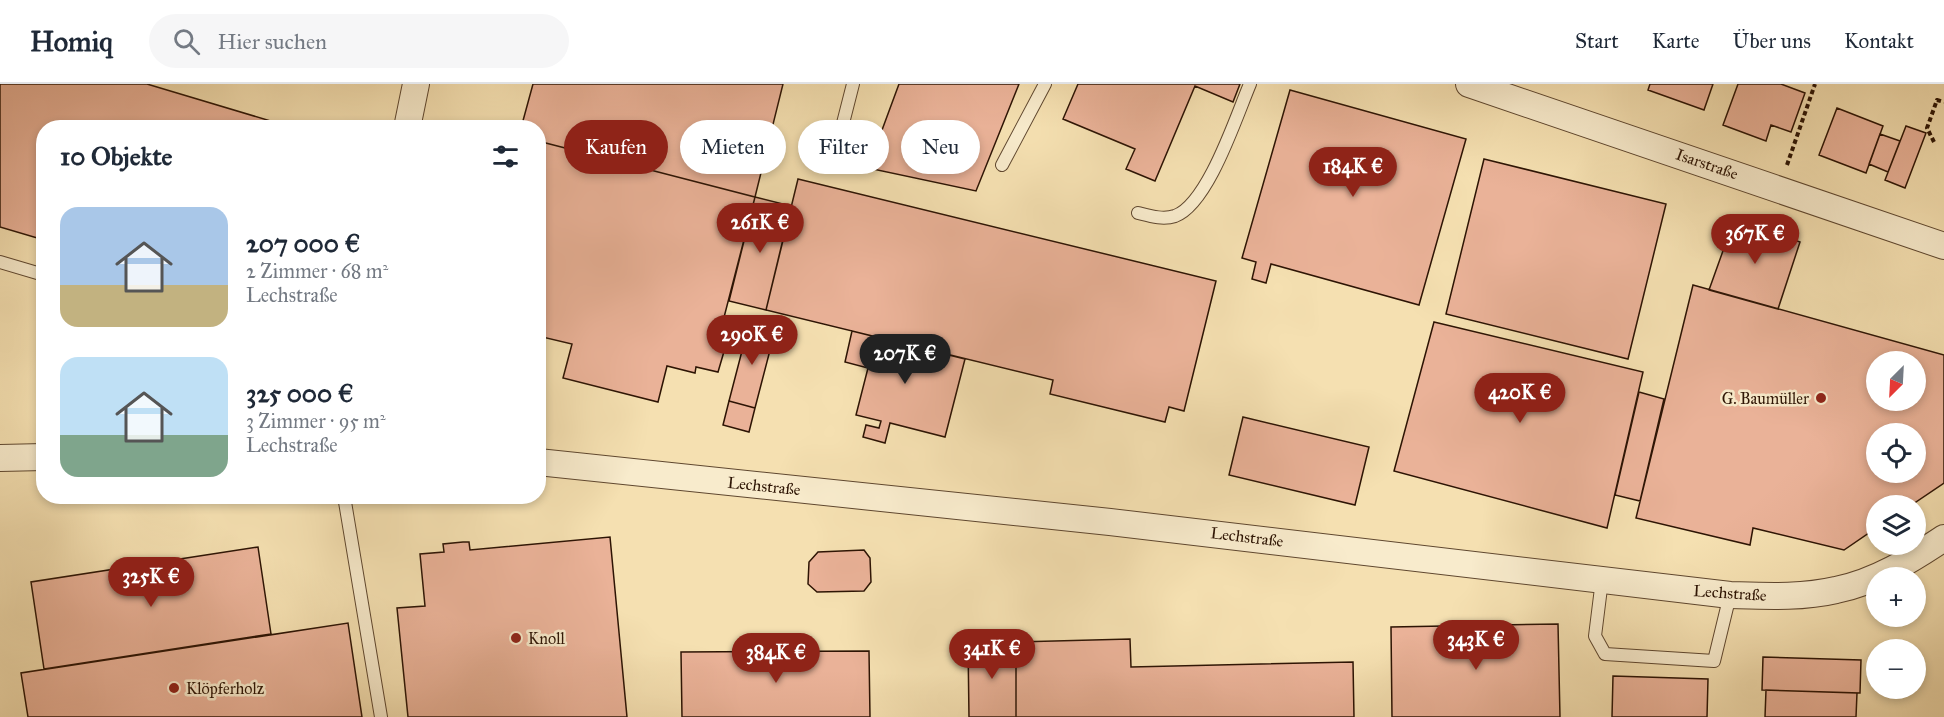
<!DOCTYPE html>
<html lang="de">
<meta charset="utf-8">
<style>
body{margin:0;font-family:"IM FELL Great Primer",serif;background:#f6f6f7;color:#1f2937;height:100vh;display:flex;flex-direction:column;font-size:22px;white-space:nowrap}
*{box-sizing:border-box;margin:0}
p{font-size:20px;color:#747a83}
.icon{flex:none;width:33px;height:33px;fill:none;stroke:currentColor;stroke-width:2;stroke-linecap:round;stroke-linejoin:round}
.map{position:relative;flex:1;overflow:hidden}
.side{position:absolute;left:36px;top:36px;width:510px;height:384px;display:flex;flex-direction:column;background:#fff;border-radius:24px;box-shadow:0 3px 9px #0003}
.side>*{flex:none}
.guide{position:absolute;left:564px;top:36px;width:570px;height:54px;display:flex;gap:12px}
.needle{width:39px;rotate:204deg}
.fabs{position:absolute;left:1866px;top:267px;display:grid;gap:12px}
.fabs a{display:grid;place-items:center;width:60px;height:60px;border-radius:50%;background:#fff;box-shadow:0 3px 9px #0003;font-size:30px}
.price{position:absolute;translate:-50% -51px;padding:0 14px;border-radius:21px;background:#8f2418;color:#fff;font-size:20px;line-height:39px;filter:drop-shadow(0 2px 3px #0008)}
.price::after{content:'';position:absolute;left:50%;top:36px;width:18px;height:14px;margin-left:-9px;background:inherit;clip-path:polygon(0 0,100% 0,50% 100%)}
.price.active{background:#222;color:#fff}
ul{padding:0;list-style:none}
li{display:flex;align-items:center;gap:18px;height:150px;padding:0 24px}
li span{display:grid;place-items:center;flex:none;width:168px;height:120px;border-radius:18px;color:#555}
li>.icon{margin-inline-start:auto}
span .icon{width:72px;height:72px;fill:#fffc;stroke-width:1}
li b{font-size:26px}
h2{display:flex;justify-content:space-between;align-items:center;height:72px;padding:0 24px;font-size:26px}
.chip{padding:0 21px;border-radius:27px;background:#fff;box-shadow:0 3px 9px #0003;font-size:21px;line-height:54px}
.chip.active{background:#8f2418;color:#fff}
header{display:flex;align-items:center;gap:36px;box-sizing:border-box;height:84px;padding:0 30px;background:#fff;border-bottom:2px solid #e0e1e3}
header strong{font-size:28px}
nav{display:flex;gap:33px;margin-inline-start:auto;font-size:21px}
.search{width:420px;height:54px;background:#f6f6f7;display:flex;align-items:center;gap:15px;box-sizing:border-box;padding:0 21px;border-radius:33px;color:#747a83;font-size:22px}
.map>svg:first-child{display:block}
.building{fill:#eab298;stroke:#2d1404;stroke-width:1.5;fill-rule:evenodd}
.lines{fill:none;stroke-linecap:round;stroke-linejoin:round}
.lane-casing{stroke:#5f472f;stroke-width:14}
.street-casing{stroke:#5f472f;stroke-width:28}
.path{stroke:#2d1404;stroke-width:4;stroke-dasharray:4.5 3;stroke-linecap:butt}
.lane{stroke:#f8ebcc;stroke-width:12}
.street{stroke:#f8ebcc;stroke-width:26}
.poi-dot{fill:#8f2418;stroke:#f8ebcc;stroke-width:2}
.labels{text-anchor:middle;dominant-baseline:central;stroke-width:5;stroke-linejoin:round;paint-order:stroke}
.street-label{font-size:16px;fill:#2d1404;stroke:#f8ebcc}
.poi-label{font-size:16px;fill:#2d1404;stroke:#f8ebcc;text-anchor:start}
</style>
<header>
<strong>Homiq</strong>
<div class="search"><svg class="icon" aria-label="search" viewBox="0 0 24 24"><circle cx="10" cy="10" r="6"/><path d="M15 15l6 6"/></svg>Hier suchen</div>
<nav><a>Start</a><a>Karte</a><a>Über uns</a><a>Kontakt</a></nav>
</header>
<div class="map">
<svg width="1944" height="633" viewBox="0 0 1944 633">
<rect width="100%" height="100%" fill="#f5e0b1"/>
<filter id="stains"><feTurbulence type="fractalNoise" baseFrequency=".00333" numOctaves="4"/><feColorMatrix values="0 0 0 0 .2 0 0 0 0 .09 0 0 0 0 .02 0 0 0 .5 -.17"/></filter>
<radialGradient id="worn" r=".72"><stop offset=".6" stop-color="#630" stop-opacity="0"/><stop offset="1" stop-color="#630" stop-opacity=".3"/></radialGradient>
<path class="building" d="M 0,0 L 147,0 L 284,41 L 284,44 L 44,44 L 44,156 L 0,143 Z
M 533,0 L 783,0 L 755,113 L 538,57 L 538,44 L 521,44 Z
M 899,0 L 1019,0 L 976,107 L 868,84 Z
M 1078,0 L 1240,0 L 1233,18 L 1195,2 L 1155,97 L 1126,85 L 1135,65 L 1063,35 Z
M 1650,0 L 1713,0 L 1704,26 L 1648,6 Z
M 1738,0 L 1781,0 L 1805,9 L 1791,48 L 1771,41 L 1766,57 L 1723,41 Z
M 1290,6 L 1466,55 L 1419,221 L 1271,180 L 1266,199 L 1252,195 L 1256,178 L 1242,174 Z
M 1837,24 L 1883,42 L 1866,89 L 1819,71 Z
M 1906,42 L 1926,49 L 1905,104 L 1885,96 Z
M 1880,50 L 1900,57 L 1888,88 L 1869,80 Z
M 538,57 L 755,113 L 721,245 L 730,247 L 718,288 L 696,283 L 695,289 L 667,282 L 658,318 L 563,294 L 572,260 L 538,252 Z
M 1484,75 L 1666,120 L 1628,275 L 1446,230 Z
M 798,95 L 1216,197 L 1184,327 L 1169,323 L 1165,338 L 1050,310 L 1053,296 L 766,226 Z
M 755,113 L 791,122 L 766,226 L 729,217 Z
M 1734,136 L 1800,158 L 1778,225 L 1709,206 Z
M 1693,201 L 1944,271 L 1944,399 L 1910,422 L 1876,422 L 1876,444 L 1844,466 L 1753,444 L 1750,461 L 1636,434 ZM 1876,278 L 1916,278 L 1916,316 L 1876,316 ZM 1876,350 L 1916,350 L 1916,388 L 1876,388 Z
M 1434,238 L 1643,288 L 1607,444 L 1394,387 Z
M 749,240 L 775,247 L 755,324 L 729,317 Z
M 852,247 L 965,275 L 945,353 L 890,339 L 885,359 L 863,353 L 866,341 L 879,344 L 881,337 L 856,331 L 868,284 L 845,278 Z
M 1639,308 L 1664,315 L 1640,417 L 1615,411 Z
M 729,317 L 755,324 L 749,348 L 723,341 Z
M 1243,333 L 1369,363 L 1355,421 L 1229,391 Z
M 610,453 L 627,633 L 408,633 L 397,524 L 425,522 L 420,470 L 444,468 L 443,460 L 463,458 L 469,458 L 470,466 Z
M 258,463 L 271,550 L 44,585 L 31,498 Z
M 864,466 L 870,474 L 871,498 L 864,507 L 817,508 L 808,500 L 809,478 L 818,468 Z
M 348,539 L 362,633 L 28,633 L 21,589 Z
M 1558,540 L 1560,633 L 1392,633 L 1391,543 Z
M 1130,555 L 1131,583 L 1353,578 L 1354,633 L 1016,633 L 1016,558 Z
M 1016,558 L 1016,633 L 969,633 L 968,559 Z
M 869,567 L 870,633 L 682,633 L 681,568 Z
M 1763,573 L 1861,576 L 1860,609 L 1762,606 Z
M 1613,592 L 1708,595 L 1707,633 L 1612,633 Z
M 1766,606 L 1857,609 L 1856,633 L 1765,633 Z"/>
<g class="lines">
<g class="lane-casing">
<path id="lane" d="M 841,47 L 853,0
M 1002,81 L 1045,0
M 1138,129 C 1150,132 1163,136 1175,132 C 1208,120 1236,33 1250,0
M 0,178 L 44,191
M 344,412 L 381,633
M 1602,496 L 1595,552 L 1605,570 L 1714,577 L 1730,511"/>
</g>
<g class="street-casing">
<path id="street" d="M 1469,0 L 1944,162
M 407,44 L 416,0
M 0,374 L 44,373
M 538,378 L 1110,438 L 1730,511 C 1765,512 1802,514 1836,506 C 1876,498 1911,476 1944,454"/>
</g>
<path class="path" d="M 1934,58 L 1927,44 L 1937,16 L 1944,18
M 1787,81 L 1815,0"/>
<use href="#lane" class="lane"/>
<use href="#street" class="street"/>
</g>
<g class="poi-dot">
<circle cx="1821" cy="314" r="6"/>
<circle cx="516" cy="554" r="6"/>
<circle cx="174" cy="604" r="6"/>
</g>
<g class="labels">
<g class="street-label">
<text transform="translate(1707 80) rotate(19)">Isarstraße</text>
<text transform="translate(764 402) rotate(6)">Lechstraße</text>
<text transform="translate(1247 453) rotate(7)">Lechstraße</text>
<text transform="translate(1730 509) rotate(4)">Lechstraße</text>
</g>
<g class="poi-label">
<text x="1809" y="314" text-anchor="end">G. Baumüller</text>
<text x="528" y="554">Knoll</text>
<text x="186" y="604">Klöpferholz</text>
</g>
</g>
<rect width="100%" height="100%" filter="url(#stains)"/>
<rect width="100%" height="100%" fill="url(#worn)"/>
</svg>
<div class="fabs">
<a><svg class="needle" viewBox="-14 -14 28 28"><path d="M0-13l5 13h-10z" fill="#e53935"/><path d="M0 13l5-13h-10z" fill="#747a83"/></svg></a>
<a><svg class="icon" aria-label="locate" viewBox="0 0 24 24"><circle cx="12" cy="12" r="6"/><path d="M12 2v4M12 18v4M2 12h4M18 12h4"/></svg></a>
<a><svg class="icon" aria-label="layers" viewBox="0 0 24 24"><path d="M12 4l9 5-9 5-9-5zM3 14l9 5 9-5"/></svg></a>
<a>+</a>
<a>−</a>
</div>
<b class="price" style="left:1353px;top:114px">184K €</b>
<b class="price" style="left:760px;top:170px">261K €</b>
<b class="price" style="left:1755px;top:181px">367K €</b>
<b class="price" style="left:752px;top:282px">290K €</b>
<b class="price active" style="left:905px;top:301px">207K €</b>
<b class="price" style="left:1520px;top:340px">420K €</b>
<b class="price" style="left:151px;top:524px">325K €</b>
<b class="price" style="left:1476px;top:587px">343K €</b>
<b class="price" style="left:992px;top:596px">341K €</b>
<b class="price" style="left:776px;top:600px">384K €</b>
<div class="guide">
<a class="chip active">Kaufen</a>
<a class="chip">Mieten</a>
<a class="chip">Filter</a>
<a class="chip">Neu</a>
</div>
<section class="side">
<h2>10 Objekte<svg class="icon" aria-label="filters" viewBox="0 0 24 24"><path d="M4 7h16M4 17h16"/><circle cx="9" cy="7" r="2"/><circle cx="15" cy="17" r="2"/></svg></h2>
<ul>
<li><span style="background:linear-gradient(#a9c7e8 65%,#c2b280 0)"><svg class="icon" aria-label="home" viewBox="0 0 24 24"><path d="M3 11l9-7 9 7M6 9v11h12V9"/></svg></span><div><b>207 000 €</b><p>2 Zimmer · 68 m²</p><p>Lechstraße</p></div></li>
<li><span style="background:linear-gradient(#bfe0f5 65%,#7fa58c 0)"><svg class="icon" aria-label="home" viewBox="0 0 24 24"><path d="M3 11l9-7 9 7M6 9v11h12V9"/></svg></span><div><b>325 000 €</b><p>3 Zimmer · 95 m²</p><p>Lechstraße</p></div></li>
</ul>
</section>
</div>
